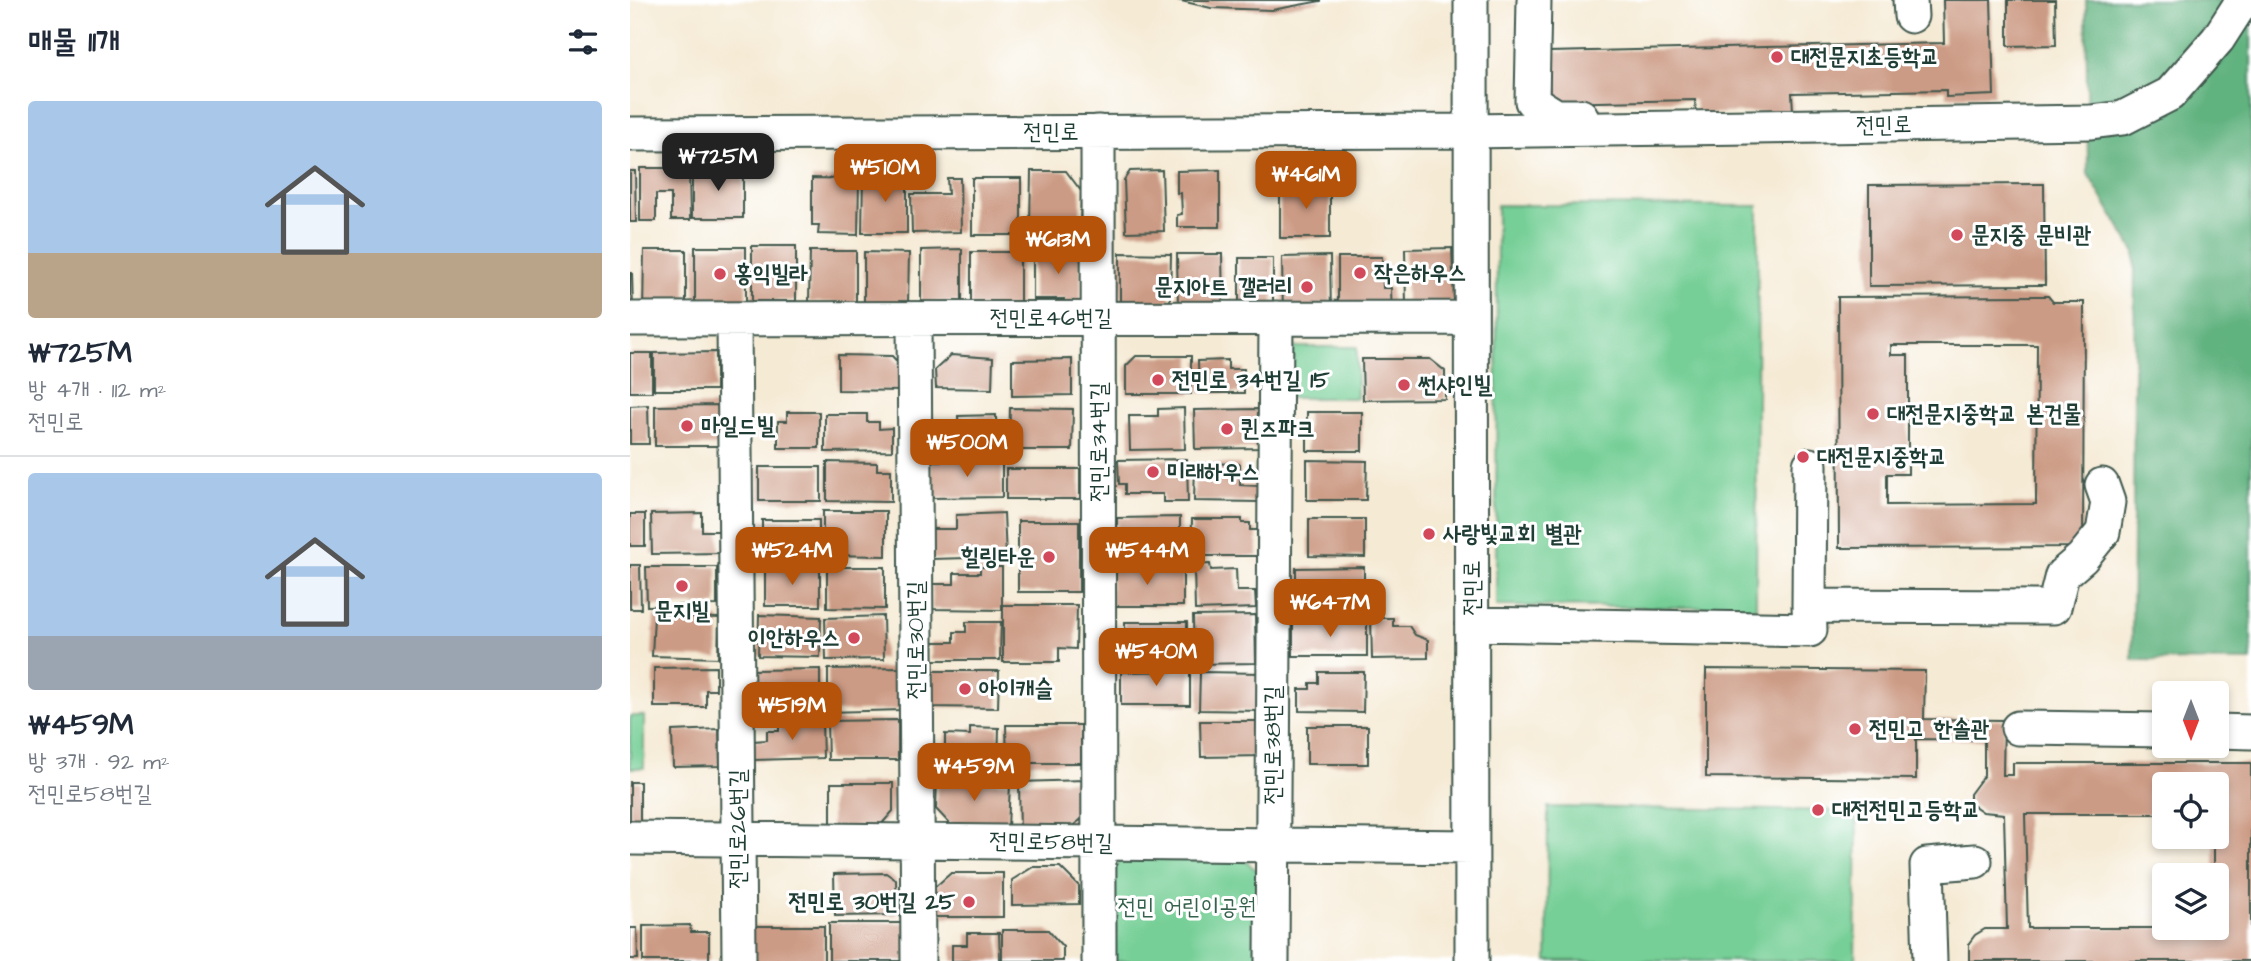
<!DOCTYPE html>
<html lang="ko">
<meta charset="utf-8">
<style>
body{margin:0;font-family:"Architects Daughter","Poor Story",sans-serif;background:#f2f2f3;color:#1f2937;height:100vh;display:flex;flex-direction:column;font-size:26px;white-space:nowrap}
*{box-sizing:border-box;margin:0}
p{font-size:23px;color:#747a83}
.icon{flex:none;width:38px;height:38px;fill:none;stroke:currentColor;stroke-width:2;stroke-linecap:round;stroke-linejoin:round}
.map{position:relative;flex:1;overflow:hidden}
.details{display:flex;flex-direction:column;background:#fff;width:630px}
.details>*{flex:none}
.needle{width:46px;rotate:180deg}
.controls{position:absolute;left:1522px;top:681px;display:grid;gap:14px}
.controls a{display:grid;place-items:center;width:77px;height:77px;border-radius:7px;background:#fff;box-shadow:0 4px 10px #0003;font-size:35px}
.price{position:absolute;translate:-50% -60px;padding:0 16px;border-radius:14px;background:#b45309;color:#fff;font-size:23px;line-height:46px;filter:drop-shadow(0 2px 4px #0008)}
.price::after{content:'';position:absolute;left:50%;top:42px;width:21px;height:16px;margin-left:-10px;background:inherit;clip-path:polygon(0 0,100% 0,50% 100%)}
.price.on{background:#222;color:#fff}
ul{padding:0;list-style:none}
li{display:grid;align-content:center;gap:14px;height:371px;padding:0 28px}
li+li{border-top:2px solid #e0e1e3}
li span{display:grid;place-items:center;height:217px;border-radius:7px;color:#555}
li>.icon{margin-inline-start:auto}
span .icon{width:126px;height:126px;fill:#fffc;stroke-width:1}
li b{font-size:30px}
h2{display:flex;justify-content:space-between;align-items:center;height:84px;padding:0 28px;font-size:30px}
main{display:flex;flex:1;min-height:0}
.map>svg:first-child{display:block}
.green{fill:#76cf96;stroke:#4a8665;stroke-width:2}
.forest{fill:#60b27f;stroke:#40785a;stroke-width:2}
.building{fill:#cc9b85;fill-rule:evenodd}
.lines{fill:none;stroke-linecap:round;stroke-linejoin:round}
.minor-casing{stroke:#3f574c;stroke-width:37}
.minor{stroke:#fff;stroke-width:33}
.poi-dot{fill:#d1495b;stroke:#fff;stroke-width:2.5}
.labels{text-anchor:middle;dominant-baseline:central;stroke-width:6;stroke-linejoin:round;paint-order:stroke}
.poi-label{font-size:23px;font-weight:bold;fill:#1f3d34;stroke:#fff;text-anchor:start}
.street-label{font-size:23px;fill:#1f3d34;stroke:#fff}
.park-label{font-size:23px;fill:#35624c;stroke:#fff}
</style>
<main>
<section class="details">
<h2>매물 11개<svg class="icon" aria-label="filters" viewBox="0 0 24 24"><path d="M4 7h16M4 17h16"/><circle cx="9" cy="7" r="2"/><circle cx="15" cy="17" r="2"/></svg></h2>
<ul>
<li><span style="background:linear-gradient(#a9c7e8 70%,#b9a48a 0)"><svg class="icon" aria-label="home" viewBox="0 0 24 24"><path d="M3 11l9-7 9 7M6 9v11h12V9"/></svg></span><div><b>₩725M</b><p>방 4개 · 112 m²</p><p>전민로</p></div></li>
<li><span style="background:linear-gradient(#a9c7e8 75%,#9aa5b1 0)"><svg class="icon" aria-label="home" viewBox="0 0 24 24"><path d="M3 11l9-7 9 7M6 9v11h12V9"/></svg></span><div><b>₩459M</b><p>방 3개 · 92 m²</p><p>전민로58번길</p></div></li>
</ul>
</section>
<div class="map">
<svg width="1621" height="961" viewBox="0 0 1621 961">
<rect width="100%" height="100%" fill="#fff"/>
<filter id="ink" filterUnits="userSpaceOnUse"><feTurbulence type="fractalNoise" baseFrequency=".0143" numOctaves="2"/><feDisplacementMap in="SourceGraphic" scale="14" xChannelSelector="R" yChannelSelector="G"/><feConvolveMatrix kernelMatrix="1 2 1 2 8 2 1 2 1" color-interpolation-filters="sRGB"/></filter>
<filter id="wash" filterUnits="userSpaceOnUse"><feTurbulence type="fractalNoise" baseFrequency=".00686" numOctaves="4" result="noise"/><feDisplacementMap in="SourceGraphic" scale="28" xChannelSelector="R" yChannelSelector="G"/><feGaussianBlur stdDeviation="1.57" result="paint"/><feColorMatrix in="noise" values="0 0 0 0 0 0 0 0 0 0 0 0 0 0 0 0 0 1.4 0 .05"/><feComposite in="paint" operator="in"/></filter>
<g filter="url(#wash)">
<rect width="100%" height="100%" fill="#f5ead4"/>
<path class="green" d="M 867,205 L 1128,206 L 1126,608 L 866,606 Z
M 666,347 L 727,347 L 727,398 L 650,398 L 654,360 Z
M 0,716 L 14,716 L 14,768 L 0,768 Z
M 918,807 L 1227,811 L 1225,961 L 917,961 Z
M 495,854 L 608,855 L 630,873 L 630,961 L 484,961 L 485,868 Z"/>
<path class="forest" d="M 1456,0 L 1621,0 L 1621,661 L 1502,660 L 1505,253 L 1458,174 Z"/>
<g id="blocks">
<path class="building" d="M 547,0 L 691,0 L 691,1 L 642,10 L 581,8 Z
M 1313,0 L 1361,0 L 1364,95 L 1316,97 L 1316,90 L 1162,93 L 1163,111 L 1066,114 L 1065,100 L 920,103 L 918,52 L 1314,43 Z
M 1378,0 L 1425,0 L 1426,45 L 1378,46 Z
M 10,168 L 59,168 L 60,220 L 41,220 L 41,194 L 26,194 L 26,221 L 10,221 Z
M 62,168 L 113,168 L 113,218 L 62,218 Z
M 532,170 L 534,231 L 496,232 L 494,180 L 500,171 Z
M 590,170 L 590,227 L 547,227 L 547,215 L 552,214 L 551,193 L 547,193 L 547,171 Z
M 0,171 L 5,171 L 6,222 L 0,222 Z
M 401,171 L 436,171 L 451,191 L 450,228 L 400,227 Z
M 233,175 L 277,175 L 277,233 L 232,233 Z
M 182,178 L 229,179 L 228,235 L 188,234 L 189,225 L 182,225 Z
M 317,178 L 330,178 L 331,232 L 282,233 L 281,194 L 318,194 Z
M 342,178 L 391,178 L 391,235 L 342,235 Z
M 679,182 L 700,182 L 700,238 L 650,238 L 650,187 L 674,187 Z
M 1414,184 L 1415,285 L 1239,286 L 1239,185 Z
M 122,246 L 166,246 L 166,301 L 122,301 Z
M 65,247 L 116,247 L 116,302 L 65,302 Z
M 822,248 L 824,300 L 814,306 L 776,307 L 775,249 Z
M 332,249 L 332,302 L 291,302 L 291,250 Z
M 403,249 L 451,249 L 451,307 L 434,307 L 434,299 L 403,299 Z
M 14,250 L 56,250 L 56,315 L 13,315 Z
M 180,251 L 226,251 L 226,303 L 179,302 Z
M 234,252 L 279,253 L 278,303 L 234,303 Z
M 341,252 L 390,252 L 390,307 L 341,307 Z
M 490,253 L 541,254 L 540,302 L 490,301 Z
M 547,254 L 592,254 L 593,307 L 548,308 Z
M 700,256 L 701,316 L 653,316 L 652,257 Z
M 708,257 L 752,257 L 753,288 L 761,288 L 762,318 L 708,314 Z
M 609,258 L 643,258 L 643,314 L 609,314 Z
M 0,273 L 2,273 L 3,312 L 0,313 Z
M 1418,296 L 1423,302 L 1454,302 L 1453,547 L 1209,548 L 1208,297 ZM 1261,345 L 1407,345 L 1406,504 L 1257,505 L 1257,474 L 1278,474 L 1278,355 L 1261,355 Z
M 86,352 L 86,390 L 24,390 L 24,353 Z
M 0,353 L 22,353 L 22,392 L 0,392 Z
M 208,355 L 262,356 L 274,369 L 274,391 L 208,390 Z
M 321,355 L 363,358 L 362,389 L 306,388 L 305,370 Z
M 506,356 L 561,356 L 561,394 L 496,394 L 496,366 Z
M 442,359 L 442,395 L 382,396 L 382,360 Z
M 732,359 L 800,359 L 815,371 L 815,399 L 733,400 Z
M 598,360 L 598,369 L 614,369 L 614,393 L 569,393 L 568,361 Z
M 18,405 L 19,444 L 0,444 L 0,406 Z
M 89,405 L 89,446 L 25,446 L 25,406 Z
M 380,408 L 443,409 L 442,450 L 379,450 Z
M 554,408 L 555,449 L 500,450 L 499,416 L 528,416 L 528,409 Z
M 630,409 L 630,448 L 565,449 L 564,410 Z
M 157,412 L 189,412 L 189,448 L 148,448 L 148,421 L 157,421 Z
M 677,412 L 732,412 L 732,451 L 677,451 Z
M 195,414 L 237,414 L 237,422 L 249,422 L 249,429 L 262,428 L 262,451 L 195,452 Z
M 366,415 L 367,450 L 303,451 L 303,433 L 329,432 L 328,416 Z
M 557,459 L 558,502 L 533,502 L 533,494 L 495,494 L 495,484 L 489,484 L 488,460 Z
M 372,460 L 372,497 L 301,498 L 301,461 Z
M 677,460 L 737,461 L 736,500 L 677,500 Z
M 197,462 L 247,463 L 247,470 L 261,470 L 261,502 L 197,501 Z
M 565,463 L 610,464 L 610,485 L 630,486 L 629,502 L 564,501 Z
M 129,467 L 191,467 L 191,501 L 129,501 Z
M 376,469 L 450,469 L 450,499 L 376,499 Z
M 193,511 L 256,511 L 256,556 L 193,555 Z
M 72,513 L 72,531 L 89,531 L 90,553 L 22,554 L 21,514 Z
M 374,513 L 376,557 L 301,559 L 300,529 L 326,529 L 326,515 Z
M 0,514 L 15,514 L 15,546 L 0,546 Z
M 550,517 L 550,556 L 488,557 L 487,518 Z
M 562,519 L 612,519 L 612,523 L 620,523 L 620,530 L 627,530 L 627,556 L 561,556 Z
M 679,519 L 735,519 L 735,557 L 679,556 Z
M 132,520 L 189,520 L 189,554 L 132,554 Z
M 388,521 L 449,521 L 449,592 L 388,592 Z
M 580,564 L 581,570 L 606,569 L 607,591 L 625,591 L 626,608 L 565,610 L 564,565 Z
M 0,565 L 10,565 L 11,609 L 0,609 Z
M 16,567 L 87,567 L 87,605 L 17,606 Z
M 135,567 L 190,568 L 190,606 L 135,606 Z
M 197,567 L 255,567 L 255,609 L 197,608 Z
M 350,567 L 372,567 L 372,610 L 302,609 L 302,584 L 324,584 L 324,573 L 350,573 Z
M 553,567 L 553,606 L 481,606 L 481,568 Z
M 734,567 L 734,606 L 666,606 L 666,568 Z
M 373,605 L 447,605 L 446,649 L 429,648 L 429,662 L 373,662 Z
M 129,615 L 191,617 L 190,657 L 128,656 Z
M 625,615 L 626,663 L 564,664 L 563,616 Z
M 24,616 L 89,618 L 88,658 L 22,656 Z
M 253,616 L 254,659 L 196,660 L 195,618 Z
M 741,618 L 763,618 L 763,626 L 779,626 L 785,635 L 798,640 L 798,658 L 742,659 Z
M 737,621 L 737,656 L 663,656 L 663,622 Z
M 336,622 L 371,622 L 370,660 L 301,660 L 301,642 L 324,642 L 324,632 L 336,632 Z
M 495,622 L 557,622 L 557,657 L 495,657 Z
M 86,667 L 86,690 L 76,690 L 76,707 L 24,707 L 24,668 Z
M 271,668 L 272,710 L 198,712 L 198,669 Z
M 190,669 L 190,707 L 118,708 L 118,670 Z
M 1076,669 L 1295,671 L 1294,719 L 1374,720 L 1373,775 L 1383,775 L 1383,763 L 1621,763 L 1621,961 L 1339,961 L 1339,943 L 1345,935 L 1355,929 L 1377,929 L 1374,814 L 1353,812 L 1340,803 L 1340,794 L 1354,775 L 1354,740 L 1286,739 L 1286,779 L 1076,777 ZM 1535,784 L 1587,784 L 1587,836 L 1584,836 L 1584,875 L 1587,875 L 1587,928 L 1398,928 L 1395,814 L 1535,814 Z
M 302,671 L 369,671 L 368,708 L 302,707 Z
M 560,671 L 560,705 L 491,705 L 491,672 Z
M 570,672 L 632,673 L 632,711 L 569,710 Z
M 689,672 L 734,672 L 733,712 L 669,711 L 669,689 L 680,689 L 680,683 L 689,683 Z
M 268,720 L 268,760 L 198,760 L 197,721 Z
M 192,721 L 193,758 L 123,760 L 123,741 L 137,740 L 137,731 L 149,731 L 149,722 Z
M 570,721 L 632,721 L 633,756 L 571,757 Z
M 376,725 L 451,725 L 451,763 L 377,763 Z
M 677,726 L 738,726 L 738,764 L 677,764 Z
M 340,727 L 369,728 L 368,765 L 315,764 L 315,734 L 340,735 Z
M 89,729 L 90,766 L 43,767 L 42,731 Z
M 307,780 L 380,783 L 378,828 L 321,825 L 306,809 Z
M 454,780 L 454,817 L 440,828 L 390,829 L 389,782 Z
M 0,782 L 10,782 L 10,827 L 0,827 Z
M 201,783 L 263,783 L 263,811 L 249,827 L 201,827 Z
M 403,867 L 430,867 L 449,886 L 449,904 L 382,905 L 382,880 Z
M 256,873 L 266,880 L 267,915 L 205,916 L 204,874 Z
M 321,873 L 373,873 L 373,917 L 305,917 L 305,887 Z
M 199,923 L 281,923 L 276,961 L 199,961 Z
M 60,925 L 61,932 L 79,932 L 79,961 L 13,961 L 13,926 Z
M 120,926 L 194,926 L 194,961 L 120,961 Z
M 0,928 L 7,928 L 8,959 L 0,959 Z
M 372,930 L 418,930 L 433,947 L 433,961 L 372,961 Z
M 337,933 L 369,933 L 370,961 L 322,961 L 322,945 L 337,945 Z"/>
</g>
</g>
<g filter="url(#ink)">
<use href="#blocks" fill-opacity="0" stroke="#3f574c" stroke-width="2"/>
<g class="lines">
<g class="minor-casing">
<path id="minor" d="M 841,0 L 842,961
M 904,0 L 902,101 L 926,116 L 951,116
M 1280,0 L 1281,16
M 468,132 L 469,961
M 0,134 L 841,131 L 1461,122 L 1493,118 L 1540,94 L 1588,39 L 1613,0
M 0,319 L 841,318
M 104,319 L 109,961
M 284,319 L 288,961
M 1179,606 L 1180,465
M 842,624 L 1180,630 L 1179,606 L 1424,607 L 1432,575 L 1452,558 L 1473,532 L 1478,502 L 1472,485
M 1388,728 L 1535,730
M 1587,731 L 1621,732
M 0,838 L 842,847
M 642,961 L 646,318
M 1300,961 L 1297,865 L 1345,861"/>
</g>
<use href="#minor" class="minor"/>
</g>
</g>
<g class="poi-dot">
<circle cx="1147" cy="57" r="7"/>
<circle cx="1327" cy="235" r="7"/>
<circle cx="730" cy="273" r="7"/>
<circle cx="90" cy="274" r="7"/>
<circle cx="677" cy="287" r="7"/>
<circle cx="528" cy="380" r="7"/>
<circle cx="774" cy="385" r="7"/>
<circle cx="1243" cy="414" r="7"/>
<circle cx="57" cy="426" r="7"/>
<circle cx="597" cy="429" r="7"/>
<circle cx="1173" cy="457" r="7"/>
<circle cx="523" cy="472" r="7"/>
<circle cx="799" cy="534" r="7"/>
<circle cx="419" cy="557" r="7"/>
<circle cx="52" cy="586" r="7"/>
<circle cx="224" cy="638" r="7"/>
<circle cx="335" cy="689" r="7"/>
<circle cx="1225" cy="729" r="7"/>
<circle cx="1188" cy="810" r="7"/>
<circle cx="339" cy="902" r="7"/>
</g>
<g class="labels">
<g class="poi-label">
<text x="1161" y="57">대전문지초등학교</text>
<text x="1341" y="235">문지중 문비관</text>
<text x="744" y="273">작은하우스</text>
<text x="104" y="274">홍익빌라</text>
<text x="663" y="287" text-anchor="end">문지아트 갤러리</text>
<text x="542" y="380">전민로 34번길 15</text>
<text x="788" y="385">썬샤인빌</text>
<text x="1257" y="414">대전문지중학교 본건물</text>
<text x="71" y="426">마일드빌</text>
<text x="611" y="429">퀸즈파크</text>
<text x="1187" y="457">대전문지중학교</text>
<text x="537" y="472">미래하우스</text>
<text x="813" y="534">사랑빛교회 별관</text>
<text x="405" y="557" text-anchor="end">힐링타운</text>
<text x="52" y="611" text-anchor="middle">문지빌</text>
<text x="210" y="638" text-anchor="end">이안하우스</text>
<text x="349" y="689">아이캐슬</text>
<text x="1239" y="729">전민고 한솔관</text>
<text x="1202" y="810">대전전민고등학교</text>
<text x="325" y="902" text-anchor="end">전민로 30번길 25</text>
</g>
<g class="street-label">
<text transform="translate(1254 125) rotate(-1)">전민로</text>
<text x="421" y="132">전민로</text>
<text x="421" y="318">전민로46번길</text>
<text transform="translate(469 442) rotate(-90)">전민로34번길</text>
<text transform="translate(842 588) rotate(-90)">전민로</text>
<text transform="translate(286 640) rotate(-90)">전민로30번길</text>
<text transform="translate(643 745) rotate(-90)">전민로38번길</text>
<text transform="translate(108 829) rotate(-90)">전민로26번길</text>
<text transform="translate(421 842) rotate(1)">전민로58번길</text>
</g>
<g class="park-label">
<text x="557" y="907">전민 어린이공원</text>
</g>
</g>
</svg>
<div class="controls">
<a><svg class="needle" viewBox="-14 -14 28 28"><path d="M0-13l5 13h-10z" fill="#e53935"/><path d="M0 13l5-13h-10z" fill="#747a83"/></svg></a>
<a><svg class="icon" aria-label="locate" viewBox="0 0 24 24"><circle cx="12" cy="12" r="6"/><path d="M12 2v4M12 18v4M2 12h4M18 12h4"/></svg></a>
<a><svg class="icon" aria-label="layers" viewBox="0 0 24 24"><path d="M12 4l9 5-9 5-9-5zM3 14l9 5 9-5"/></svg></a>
</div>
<b class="price on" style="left:88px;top:193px">₩725M</b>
<b class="price" style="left:255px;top:204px">₩510M</b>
<b class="price" style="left:676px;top:211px">₩461M</b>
<b class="price" style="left:428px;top:276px">₩613M</b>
<b class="price" style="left:337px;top:479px">₩500M</b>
<b class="price" style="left:162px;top:587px">₩524M</b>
<b class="price" style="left:517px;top:587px">₩544M</b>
<b class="price" style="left:700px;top:639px">₩647M</b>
<b class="price" style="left:526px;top:688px">₩540M</b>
<b class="price" style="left:162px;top:742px">₩519M</b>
<b class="price" style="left:344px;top:803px">₩459M</b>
</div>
</main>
